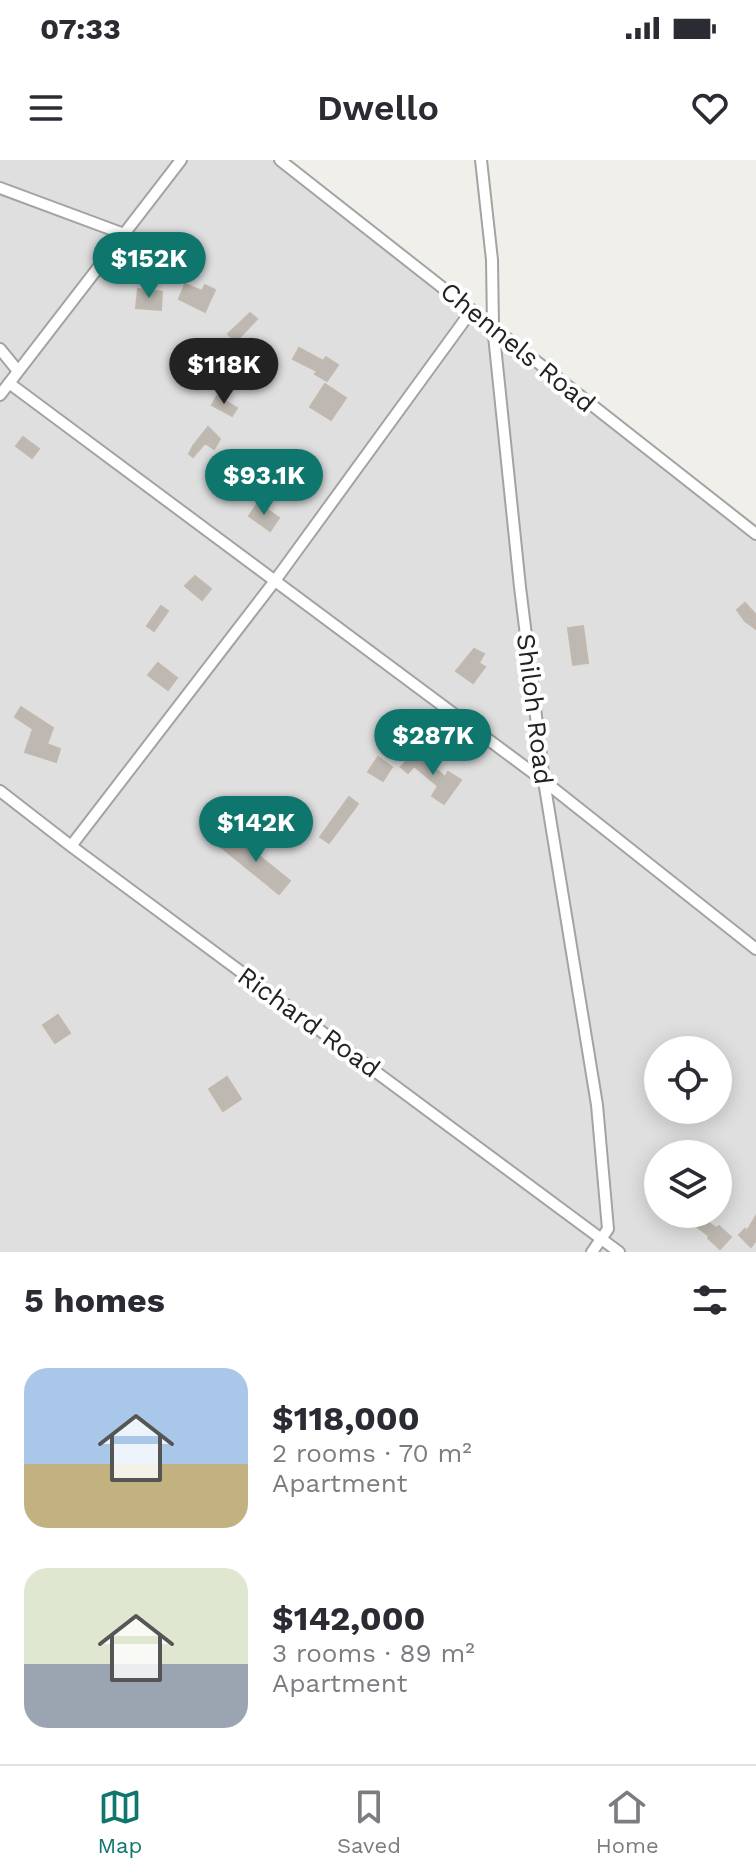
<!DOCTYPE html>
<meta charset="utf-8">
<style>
body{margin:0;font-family:"Work Sans",sans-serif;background:#f7f7f7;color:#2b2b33;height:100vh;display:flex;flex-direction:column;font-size:30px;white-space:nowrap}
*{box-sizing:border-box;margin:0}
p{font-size:26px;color:#7c7c81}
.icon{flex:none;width:44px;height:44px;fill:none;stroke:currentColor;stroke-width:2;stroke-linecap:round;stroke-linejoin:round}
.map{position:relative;height:1092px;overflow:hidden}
.sheet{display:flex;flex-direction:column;background:#fff;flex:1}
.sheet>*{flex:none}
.fabs{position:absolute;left:644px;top:876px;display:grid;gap:16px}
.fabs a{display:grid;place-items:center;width:88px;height:88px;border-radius:50%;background:#fff;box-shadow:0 4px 20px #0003;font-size:40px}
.price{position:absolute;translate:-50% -68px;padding:0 18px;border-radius:28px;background:#0f766e;color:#fff;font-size:26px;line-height:52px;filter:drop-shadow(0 2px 4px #0008)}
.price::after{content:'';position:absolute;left:50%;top:48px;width:24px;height:18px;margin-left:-12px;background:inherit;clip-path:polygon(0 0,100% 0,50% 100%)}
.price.current{background:#222;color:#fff}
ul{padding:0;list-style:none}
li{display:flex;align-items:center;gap:24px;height:200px;padding:0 24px}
li span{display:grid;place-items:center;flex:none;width:224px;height:160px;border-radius:24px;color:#555}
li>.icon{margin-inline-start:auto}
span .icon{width:96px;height:96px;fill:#fffc;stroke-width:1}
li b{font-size:34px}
h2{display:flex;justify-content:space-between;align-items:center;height:96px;padding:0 24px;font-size:34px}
.status{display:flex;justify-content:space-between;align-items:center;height:56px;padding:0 40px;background:#fff;direction:ltr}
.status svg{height:22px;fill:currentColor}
header{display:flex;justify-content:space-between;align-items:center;height:104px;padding:0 24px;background:#fff;font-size:36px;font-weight:600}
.menu{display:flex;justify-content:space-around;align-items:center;height:112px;border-top:2px solid #e1e1e2;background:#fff;font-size:22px;color:#7c7c81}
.menu a{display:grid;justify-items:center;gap:4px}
.menu .current{color:#0f766e}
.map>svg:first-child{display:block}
.residential{fill:#e0dfdf;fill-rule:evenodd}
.building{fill:#beb8b2;stroke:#c2b8ad;stroke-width:2}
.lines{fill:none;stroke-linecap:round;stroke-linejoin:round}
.street-casing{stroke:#a3a3a3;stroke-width:14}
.street{stroke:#fff;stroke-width:10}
.labels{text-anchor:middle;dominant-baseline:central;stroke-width:8;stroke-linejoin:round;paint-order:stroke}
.street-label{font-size:26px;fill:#222;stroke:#fff}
</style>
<div class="status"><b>07:33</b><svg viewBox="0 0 49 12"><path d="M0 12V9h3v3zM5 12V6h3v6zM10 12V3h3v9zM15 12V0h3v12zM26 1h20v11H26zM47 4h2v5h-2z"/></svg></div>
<header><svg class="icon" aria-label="menu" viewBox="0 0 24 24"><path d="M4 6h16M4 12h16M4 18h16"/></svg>Dwello<svg class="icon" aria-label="heart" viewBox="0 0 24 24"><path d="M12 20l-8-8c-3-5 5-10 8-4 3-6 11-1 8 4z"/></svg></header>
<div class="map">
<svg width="756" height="1092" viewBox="0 0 756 1092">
<rect width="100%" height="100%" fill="#f1efe9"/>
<path class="residential" d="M 0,0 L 272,0 L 756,374 L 756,1092 L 0,1092 ZM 658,890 L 718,890 L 718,950 L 658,950 ZM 658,994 L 718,994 L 718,1054 L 658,1054 Z"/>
<path class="building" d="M 182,98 L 188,104 L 182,111 L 181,120 L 165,119 Z
M 185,124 L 202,131 L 205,125 L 215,130 L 205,152 L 179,139 Z
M 138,129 L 162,132 L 161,150 L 136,148 Z
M 250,153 L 257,159 L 236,181 L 228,174 Z
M 299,188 L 323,201 L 326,197 L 338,205 L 327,221 L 315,214 L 317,211 L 293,199 Z
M 258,200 L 269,207 L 259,223 L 248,216 Z
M 325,224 L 346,238 L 331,260 L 310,247 Z
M 217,236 L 237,248 L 232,256 L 212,245 Z
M 208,267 L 220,279 L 214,289 L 205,283 L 193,297 L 189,294 L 193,286 Z
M 23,277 L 39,289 L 32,298 L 16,286 Z
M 258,343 L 279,358 L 270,371 L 249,356 Z
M 195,416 L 211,429 L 202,440 L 185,426 Z
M 745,443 L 756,455 L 756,469 L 745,461 L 737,450 Z
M 161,446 L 168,451 L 154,471 L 147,466 Z
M 583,466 L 588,503 L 573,505 L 568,468 Z
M 474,489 L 484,494 L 479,503 L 485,507 L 473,523 L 456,511 Z
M 158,503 L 177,518 L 168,530 L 148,515 Z
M 21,547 L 53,568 L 47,584 L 60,589 L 56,602 L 25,592 L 33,569 L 15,557 Z
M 415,591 L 445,617 L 448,612 L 461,620 L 444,644 L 432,636 L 438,626 L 414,606 L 408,613 L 401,607 Z
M 378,597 L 392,607 L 383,621 L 368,612 Z
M 349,637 L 358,644 L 329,683 L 320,677 Z
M 232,674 L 290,721 L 279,734 L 221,687 Z
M 58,855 L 70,873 L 55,883 L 43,865 Z
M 227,917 L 241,939 L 223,951 L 209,929 Z
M 698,1055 L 716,1068 L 719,1066 L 731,1077 L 720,1089 L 708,1078 L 709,1076 L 692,1063 Z
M 756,1056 L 756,1080 L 751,1087 L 739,1075 L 745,1069 L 747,1071 Z"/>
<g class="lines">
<g class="street-casing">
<path id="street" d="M 280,0 L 756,374
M 481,0 L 492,100 L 493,166 L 520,427 L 544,621 L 597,945 L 608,1069 L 592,1092
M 0,28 L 124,74
M 0,189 L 18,211
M 9,223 L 544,621 L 756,789
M 0,235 L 181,0
M 0,631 L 71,686 L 619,1092
M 71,686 L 274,422 L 472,150"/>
</g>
<use href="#street" class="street"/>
</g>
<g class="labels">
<g class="street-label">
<text transform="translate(518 187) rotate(39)">Chennels Road</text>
<text transform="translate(535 549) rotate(83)">Shiloh Road</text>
<text transform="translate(309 862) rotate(36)">Richard Road</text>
</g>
</g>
</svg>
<div class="fabs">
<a><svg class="icon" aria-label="locate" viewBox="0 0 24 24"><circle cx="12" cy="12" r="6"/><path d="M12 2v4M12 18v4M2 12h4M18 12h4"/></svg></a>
<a><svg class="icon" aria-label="layers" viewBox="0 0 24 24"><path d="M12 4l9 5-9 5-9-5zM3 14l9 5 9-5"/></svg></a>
</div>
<b class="price" style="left:149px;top:140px">$152K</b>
<b class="price current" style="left:224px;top:246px">$118K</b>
<b class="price" style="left:264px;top:357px">$93.1K</b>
<b class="price" style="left:433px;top:617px">$287K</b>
<b class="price" style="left:256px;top:704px">$142K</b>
</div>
<section class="sheet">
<h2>5 homes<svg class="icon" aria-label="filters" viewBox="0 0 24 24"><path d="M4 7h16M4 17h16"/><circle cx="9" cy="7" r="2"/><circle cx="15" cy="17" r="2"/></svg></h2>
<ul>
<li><span style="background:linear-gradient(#a9c7e8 60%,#c2b280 0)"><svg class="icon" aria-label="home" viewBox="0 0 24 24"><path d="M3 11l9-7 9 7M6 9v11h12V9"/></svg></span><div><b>$118,000</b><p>2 rooms · 70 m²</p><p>Apartment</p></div></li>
<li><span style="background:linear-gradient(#dfe7d0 60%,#9aa5b1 0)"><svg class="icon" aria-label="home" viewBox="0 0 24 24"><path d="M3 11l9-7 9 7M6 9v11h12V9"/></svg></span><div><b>$142,000</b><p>3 rooms · 89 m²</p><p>Apartment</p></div></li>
</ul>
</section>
<nav class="menu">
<a class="current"><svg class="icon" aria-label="map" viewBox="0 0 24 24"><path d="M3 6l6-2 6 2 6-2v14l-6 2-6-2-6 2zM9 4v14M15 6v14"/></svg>Map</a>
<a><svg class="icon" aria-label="saved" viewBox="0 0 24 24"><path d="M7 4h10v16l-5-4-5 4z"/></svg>Saved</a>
<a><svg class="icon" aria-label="home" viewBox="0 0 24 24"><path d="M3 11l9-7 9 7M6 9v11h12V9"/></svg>Home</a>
</nav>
